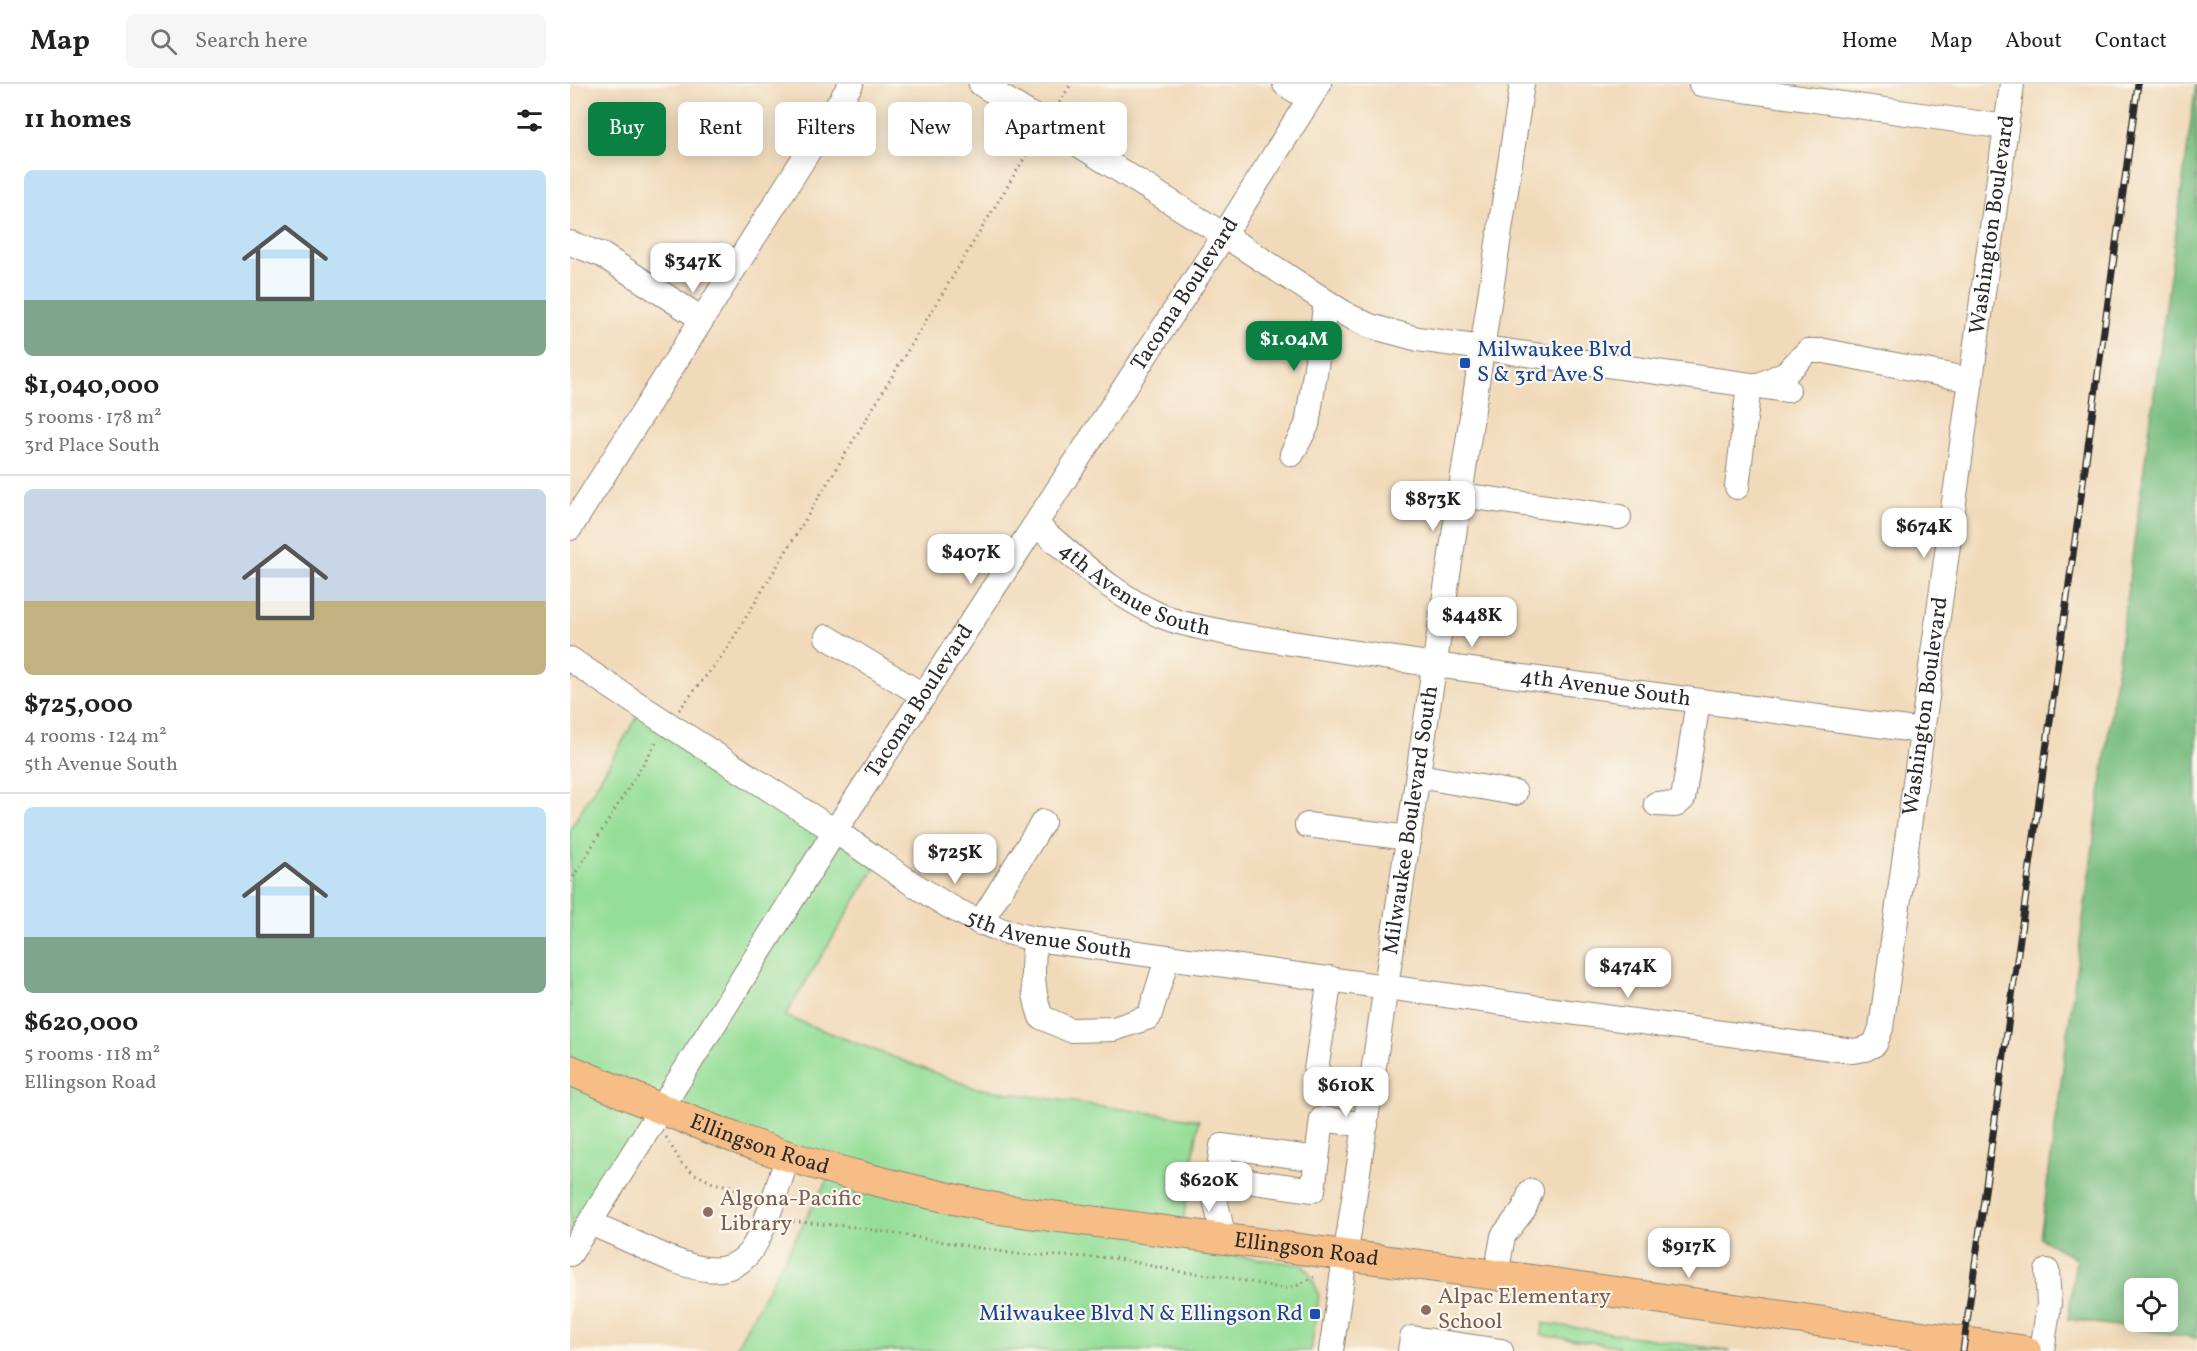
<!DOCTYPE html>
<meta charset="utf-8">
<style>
body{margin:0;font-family:Vollkorn,serif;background:#f6f6f6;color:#202124;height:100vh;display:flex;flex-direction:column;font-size:22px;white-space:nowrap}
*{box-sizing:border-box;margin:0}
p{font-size:20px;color:#757577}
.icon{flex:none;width:33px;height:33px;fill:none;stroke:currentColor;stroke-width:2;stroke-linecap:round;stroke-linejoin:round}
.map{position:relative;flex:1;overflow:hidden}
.panel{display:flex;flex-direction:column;background:#fff;width:570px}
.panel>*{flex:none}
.banner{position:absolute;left:18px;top:18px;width:570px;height:54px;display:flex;gap:12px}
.tools{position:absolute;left:1554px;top:1194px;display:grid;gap:12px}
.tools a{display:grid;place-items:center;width:54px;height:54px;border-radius:9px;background:#fff;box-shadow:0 3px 15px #0003;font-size:30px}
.price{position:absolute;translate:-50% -51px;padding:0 14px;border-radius:12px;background:#fff;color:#222;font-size:20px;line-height:39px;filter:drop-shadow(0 2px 3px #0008)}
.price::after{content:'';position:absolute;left:50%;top:36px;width:18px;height:14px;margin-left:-9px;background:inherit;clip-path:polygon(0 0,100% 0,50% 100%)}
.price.active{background:#0b8043;color:#fff}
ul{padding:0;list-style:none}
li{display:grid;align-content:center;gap:12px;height:318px;padding:0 24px}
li+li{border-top:2px solid #e0e0e0}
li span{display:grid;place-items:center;height:186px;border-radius:9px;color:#555}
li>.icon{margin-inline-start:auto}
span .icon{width:108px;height:108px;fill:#fffc;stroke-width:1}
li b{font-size:26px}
h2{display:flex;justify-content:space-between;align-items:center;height:72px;padding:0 24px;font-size:26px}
.chip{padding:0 21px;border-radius:9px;background:#fff;box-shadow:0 3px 15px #0003;font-size:21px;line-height:54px}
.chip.active{background:#0b8043;color:#fff}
header{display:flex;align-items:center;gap:36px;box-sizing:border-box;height:84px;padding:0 30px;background:#fff;border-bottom:2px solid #e0e0e0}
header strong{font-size:28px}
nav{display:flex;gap:33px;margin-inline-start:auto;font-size:21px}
.search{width:420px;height:54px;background:#f6f6f6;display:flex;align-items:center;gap:15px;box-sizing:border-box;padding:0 21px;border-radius:9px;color:#757577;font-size:22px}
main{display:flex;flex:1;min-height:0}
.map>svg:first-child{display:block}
.green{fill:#95de98;stroke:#608462;stroke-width:1.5}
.forest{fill:#78bd80;stroke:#527456;stroke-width:1.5;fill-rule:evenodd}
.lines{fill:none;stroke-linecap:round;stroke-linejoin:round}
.minor-casing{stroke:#8e8272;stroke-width:26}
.major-casing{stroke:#8e8272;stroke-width:32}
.path{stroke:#8e8272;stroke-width:3;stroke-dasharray:1.5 4.5;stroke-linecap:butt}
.minor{stroke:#fff;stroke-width:24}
.major{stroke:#f6be86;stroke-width:30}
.rail-casing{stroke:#2b2b2b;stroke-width:7}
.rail{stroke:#fbf7ec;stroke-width:4.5;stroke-dasharray:14;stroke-linecap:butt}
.transit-dot{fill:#1a4fb4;stroke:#fbf7ec;stroke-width:2}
.education-dot{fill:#8d6e63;stroke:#fbf7ec;stroke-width:2}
.labels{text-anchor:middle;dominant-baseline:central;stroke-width:4.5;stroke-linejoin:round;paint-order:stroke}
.street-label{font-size:22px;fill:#2b2b2b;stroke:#fbf7ec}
.transit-label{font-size:22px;fill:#164399;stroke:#fbf7ec;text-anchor:start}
.education-label{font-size:22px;fill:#785e54;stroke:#fbf7ec;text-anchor:start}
</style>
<header>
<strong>Map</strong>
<div class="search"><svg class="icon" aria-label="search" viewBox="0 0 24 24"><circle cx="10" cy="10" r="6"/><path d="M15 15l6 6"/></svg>Search here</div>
<nav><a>Home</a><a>Map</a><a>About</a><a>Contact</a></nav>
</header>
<main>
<section class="panel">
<h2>11 homes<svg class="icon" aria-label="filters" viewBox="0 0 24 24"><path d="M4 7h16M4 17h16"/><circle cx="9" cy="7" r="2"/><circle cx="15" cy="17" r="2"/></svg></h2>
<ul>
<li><span style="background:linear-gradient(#bfe0f5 70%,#7fa58c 0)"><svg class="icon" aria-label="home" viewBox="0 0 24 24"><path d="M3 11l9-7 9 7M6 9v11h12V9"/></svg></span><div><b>$1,040,000</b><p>5 rooms · 178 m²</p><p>3rd Place South</p></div></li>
<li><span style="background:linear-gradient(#c9d6e8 60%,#c2b280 0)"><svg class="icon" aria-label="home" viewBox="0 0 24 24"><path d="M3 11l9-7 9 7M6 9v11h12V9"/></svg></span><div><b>$725,000</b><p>4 rooms · 124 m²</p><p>5th Avenue South</p></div></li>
<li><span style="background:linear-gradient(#bfe0f5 70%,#7fa58c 0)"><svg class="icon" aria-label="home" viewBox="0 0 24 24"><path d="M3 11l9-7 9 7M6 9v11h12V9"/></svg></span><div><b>$620,000</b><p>5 rooms · 118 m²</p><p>Ellingson Road</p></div></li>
</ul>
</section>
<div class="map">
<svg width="1627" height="1267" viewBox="0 0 1627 1267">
<rect width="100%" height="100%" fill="#fbf7ec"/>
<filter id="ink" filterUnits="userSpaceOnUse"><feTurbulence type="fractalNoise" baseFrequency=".0167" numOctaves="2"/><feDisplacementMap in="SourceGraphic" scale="12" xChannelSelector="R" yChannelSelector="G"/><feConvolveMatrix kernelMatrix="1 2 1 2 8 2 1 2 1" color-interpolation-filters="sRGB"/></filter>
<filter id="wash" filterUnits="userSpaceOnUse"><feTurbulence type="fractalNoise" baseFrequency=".008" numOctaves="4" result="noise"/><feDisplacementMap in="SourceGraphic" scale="24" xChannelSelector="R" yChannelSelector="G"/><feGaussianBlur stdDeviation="1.35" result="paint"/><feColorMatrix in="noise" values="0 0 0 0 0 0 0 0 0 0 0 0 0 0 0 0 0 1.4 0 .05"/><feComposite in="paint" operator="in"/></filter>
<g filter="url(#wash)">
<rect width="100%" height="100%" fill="#f1daba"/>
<path class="green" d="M 72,625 L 310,776 L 215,932 L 405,1004 L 629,1036 L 609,1164 L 732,1181 L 739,1188 L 749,1210 L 741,1267 L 164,1267 L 263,1085 L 91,1026 L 0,1158 L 0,745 Z
M 973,1239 L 1161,1267 L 1048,1267 L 1048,1262 L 972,1251 Z"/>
<path class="forest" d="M 1626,0 L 1627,0 L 1627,1254 L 1498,1235 L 1506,1175 L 1470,1154 ZM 1564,1204 L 1598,1204 L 1598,1238 L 1564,1238 Z"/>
</g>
<g filter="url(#ink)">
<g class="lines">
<g class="minor-casing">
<g id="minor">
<path d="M 411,0 L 654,151 L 777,231 L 800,242 L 848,255 L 1218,306"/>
<path d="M 715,0 L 739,15"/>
<path d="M 1131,0 L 1436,43"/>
<path d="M 0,159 L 32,171 L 132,235"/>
<path d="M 1187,302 L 1216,289 L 1238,267 L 1255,267 L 1401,296"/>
<path d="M 722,370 L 737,341 L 756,218"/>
<path d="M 1167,403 L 1179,301"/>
<path d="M 890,411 L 1049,433"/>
<path id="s1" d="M 466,441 C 506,474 545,513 594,533 C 613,541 636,544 657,549 L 865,581 L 1352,647"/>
<path d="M 0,444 L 281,0"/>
<path d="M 257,553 L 354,612"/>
<path id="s2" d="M 0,575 C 86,634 175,689 263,746 C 328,787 389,842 466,855 L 1283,967 L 1295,965 L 1305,960 L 1311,944 L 1442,0"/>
<path d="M 849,692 L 945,709"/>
<path d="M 1086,720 L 1106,721 L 1113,715 L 1128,617"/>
<path d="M 737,741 L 839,754"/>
<path d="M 410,839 L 473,738"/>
<path d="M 466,855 C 461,881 462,908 471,933 L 500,946 L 544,945 L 579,933 L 596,878 L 600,873"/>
<path d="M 746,986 L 760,894"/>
<path d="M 648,1093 L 743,1106 L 752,1035 L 796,1041"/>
<path d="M 20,1139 C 39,1147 59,1156 78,1165 C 110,1179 156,1203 182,1165 C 196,1144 209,1098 218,1072"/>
<path d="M 654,1155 L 645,1115 L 652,1062 L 747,1075"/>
<path id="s3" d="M 0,1170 L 265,747 L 654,151 L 749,0"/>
<path d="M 926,1191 L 933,1152 L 954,1125 L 961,1107"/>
<path id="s4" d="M 761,1267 L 952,0"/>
<path d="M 840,1267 L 842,1254 L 931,1267"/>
<path d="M 1472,1267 L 1479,1220 L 1477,1187"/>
</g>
</g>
<g class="major-casing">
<g id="major">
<path id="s5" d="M 0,986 C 60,1012 120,1038 182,1060 C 262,1088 346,1107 429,1125 L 926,1191 L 1456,1267"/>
</g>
</g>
<path class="path" d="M 486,24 L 501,0
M 109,626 L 155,568 L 466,55
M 0,798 L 88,656
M 96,1053 L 112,1080 L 125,1090 L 143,1099 L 160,1102 L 183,1118
M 217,1137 L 285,1143 L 445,1170 L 544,1174 L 611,1188 L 653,1192 L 713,1205 L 728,1201 L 744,1193"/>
<use href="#minor" class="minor"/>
<use href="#major" class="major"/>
<g class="rail-casing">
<path id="rail" d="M 1393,1267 L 1568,0"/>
</g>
<use href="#rail" class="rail"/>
</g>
</g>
<g class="transit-dot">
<rect x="889" y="273" width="12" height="12" rx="3"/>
<rect x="739" y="1224" width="12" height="12" rx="3"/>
</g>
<g class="education-dot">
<circle cx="138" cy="1128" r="6"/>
<circle cx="856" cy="1226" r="6"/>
</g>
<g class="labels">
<g class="street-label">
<text stroke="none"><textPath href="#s2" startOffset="2222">Washington Boulevard</textPath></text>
<text stroke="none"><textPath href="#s3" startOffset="1140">Tacoma Boulevard</textPath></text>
<text stroke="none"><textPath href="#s1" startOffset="120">4th Avenue South</textPath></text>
<text stroke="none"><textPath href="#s1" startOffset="606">4th Avenue South</textPath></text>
<text stroke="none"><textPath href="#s3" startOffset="654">Tacoma Boulevard</textPath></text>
<text stroke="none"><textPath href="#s2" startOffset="1736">Washington Boulevard</textPath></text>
<text stroke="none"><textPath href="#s4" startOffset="537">Milwaukee Boulevard South</textPath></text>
<text stroke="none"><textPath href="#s2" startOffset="558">5th Avenue South</textPath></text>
<text stroke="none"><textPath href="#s5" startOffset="204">Ellingson Road</textPath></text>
<text stroke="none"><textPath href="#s5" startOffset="762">Ellingson Road</textPath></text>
</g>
<g class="transit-label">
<text x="907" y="266">Milwaukee Blvd<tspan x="907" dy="25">S &amp; 3rd Ave S</tspan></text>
<text x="733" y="1230" text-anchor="end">Milwaukee Blvd N &amp; Ellingson Rd</text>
</g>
<g class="education-label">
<text x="150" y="1115">Algona-Pacific<tspan x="150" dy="25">Library</tspan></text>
<text x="868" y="1213">Alpac Elementary<tspan x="868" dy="25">School</tspan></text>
</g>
</g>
</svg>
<div class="tools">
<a><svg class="icon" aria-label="locate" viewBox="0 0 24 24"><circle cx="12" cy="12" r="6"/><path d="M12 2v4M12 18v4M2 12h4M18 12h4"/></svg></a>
</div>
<b class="price" style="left:123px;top:210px">$347K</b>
<b class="price active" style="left:724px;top:288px">$1.04M</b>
<b class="price" style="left:863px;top:448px">$873K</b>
<b class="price" style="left:1354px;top:475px">$674K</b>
<b class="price" style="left:401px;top:501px">$407K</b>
<b class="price" style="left:902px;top:564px">$448K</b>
<b class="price" style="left:385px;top:801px">$725K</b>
<b class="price" style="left:1058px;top:915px">$474K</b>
<b class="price" style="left:776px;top:1034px">$610K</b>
<b class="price" style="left:639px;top:1129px">$620K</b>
<b class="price" style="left:1119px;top:1195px">$917K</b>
<div class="banner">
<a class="chip active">Buy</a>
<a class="chip">Rent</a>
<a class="chip">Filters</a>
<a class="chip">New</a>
<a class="chip">Apartment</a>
</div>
</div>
</main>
